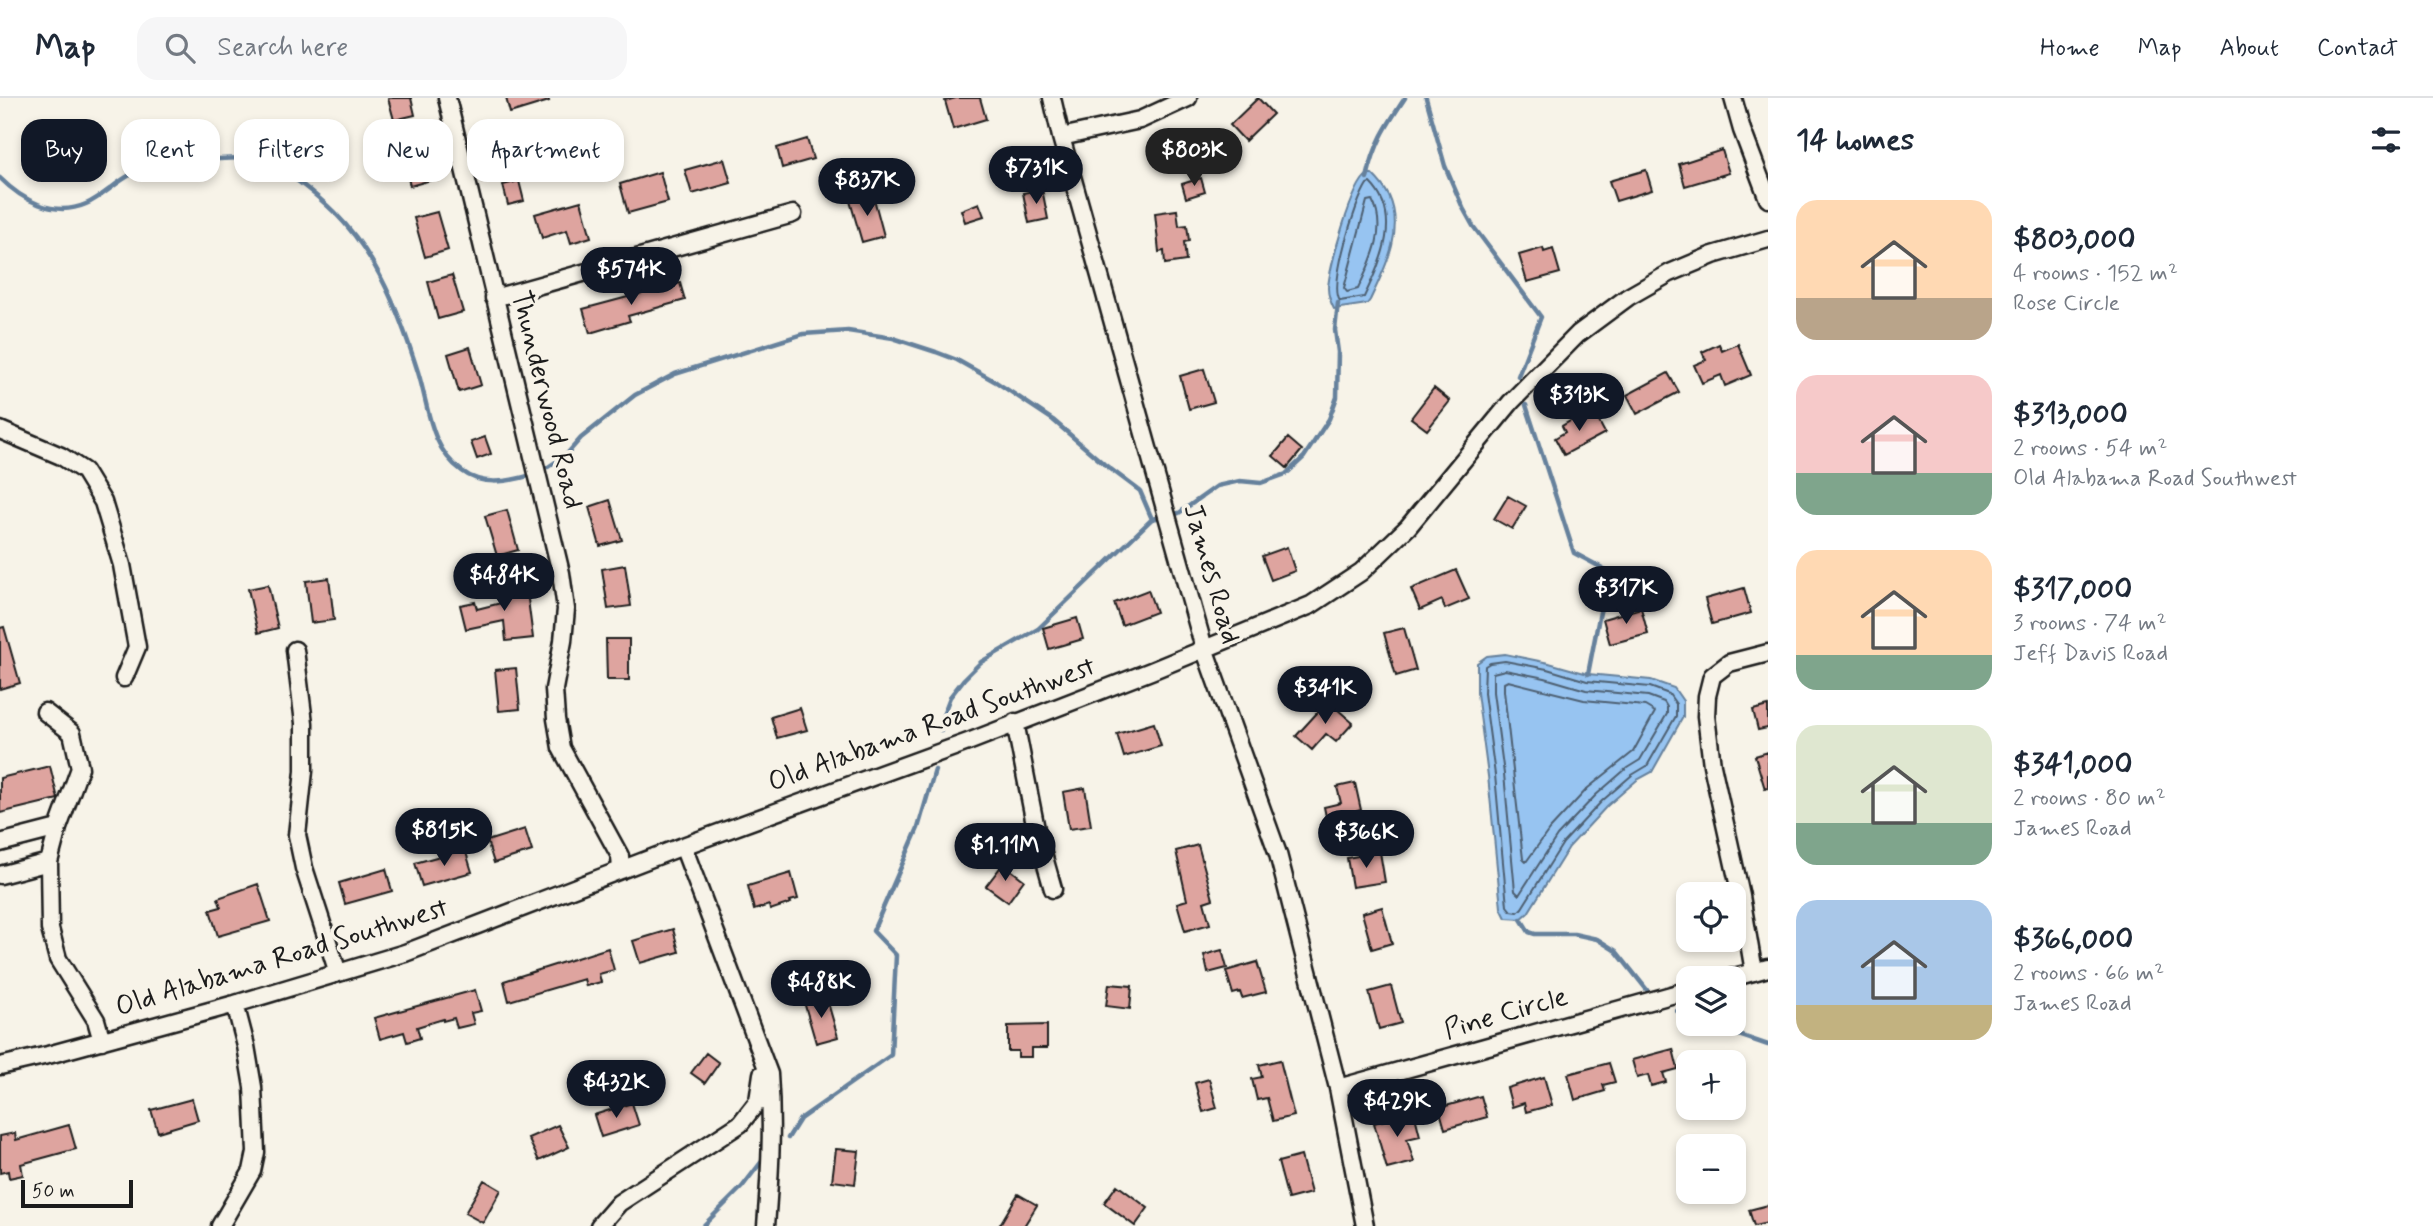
<!DOCTYPE html>
<meta charset="utf-8">
<style>
body{margin:0;font-family:Mynerve,sans-serif;background:#f6f6f7;color:#1f2937;height:100vh;display:flex;flex-direction:column;font-size:26px;white-space:nowrap}
*{box-sizing:border-box;margin:0}
p{font-size:23px;color:#747a83}
.icon{flex:none;width:38px;height:38px;fill:none;stroke:currentColor;stroke-width:2;stroke-linecap:round;stroke-linejoin:round}
.map{position:relative;flex:1;overflow:hidden}
.panel{display:flex;flex-direction:column;background:#fff;width:665px}
.panel>*{flex:none}
.guide{position:absolute;left:21px;top:21px;width:665px;height:63px;display:flex;gap:14px}
.controls{position:absolute;left:1676px;top:784px;display:grid;gap:14px}
.controls a{display:grid;place-items:center;width:70px;height:70px;border-radius:14px;background:#fff;box-shadow:0 4px 10px #0003;font-size:35px}
.scale{position:absolute;left:21px;bottom:18px;width:112px;box-sizing:border-box;padding-left:7px;border:4px solid #1c1c1c;border-top:0;font-size:19px;line-height:24px;white-space:nowrap;color:#1c1c1c;-webkit-text-stroke:5px #f7f3e8;paint-order:stroke}
.price{position:absolute;translate:-50% -60px;padding:0 16px;border-radius:24px;background:#111827;color:#fff;font-size:23px;line-height:46px;filter:drop-shadow(0 2px 4px #0008)}
.price::after{content:'';position:absolute;left:50%;top:42px;width:21px;height:16px;margin-left:-10px;background:inherit;clip-path:polygon(0 0,100% 0,50% 100%)}
.price.current{background:#222;color:#fff}
ul{padding:0;list-style:none}
li{display:flex;align-items:center;gap:21px;height:175px;padding:0 28px}
li span{display:grid;place-items:center;flex:none;width:196px;height:140px;border-radius:21px;color:#555}
li>.icon{margin-inline-start:auto}
span .icon{width:84px;height:84px;fill:#fffc;stroke-width:1}
li b{font-size:30px}
h2{display:flex;justify-content:space-between;align-items:center;height:84px;padding:0 28px;font-size:30px}
.chip{padding:0 24px;border-radius:21px;background:#fff;box-shadow:0 4px 10px #0003;font-size:24px;line-height:63px}
.chip.current{background:#111827;color:#fff}
header{display:flex;align-items:center;gap:42px;box-sizing:border-box;height:98px;padding:0 35px;background:#fff;border-bottom:2px solid #e0e1e3}
header strong{font-size:33px}
nav{display:flex;gap:38px;margin-inline-start:auto;font-size:24px}
.search{width:490px;height:63px;background:#f6f6f7;display:flex;align-items:center;gap:18px;box-sizing:border-box;padding:0 24px;border-radius:21px;color:#747a83;font-size:26px}
main{display:flex;flex:1;min-height:0}
.map>svg:first-child{display:block}
.water{fill:#97c4f1;stroke:#66819c;stroke-width:2}
.lines{fill:none;stroke-linecap:round;stroke-linejoin:round}
.shore{stroke:#4d5f71;stroke-width:2}
.stream{stroke:#66819c;stroke-width:4.5}
.building{fill:#dea49f;stroke:#1c1c1c;stroke-width:2}
.minor-casing{stroke:#1c1c1c;stroke-width:21}
.minor{stroke:#f7f3e8;stroke-width:16}
.labels{text-anchor:middle;dominant-baseline:central;stroke-width:7;stroke-linejoin:round;paint-order:stroke}
.street-label{font-size:28px;fill:#1c1c1c;stroke:#f7f3e8}
</style>
<header>
<strong>Map</strong>
<div class="search"><svg class="icon" aria-label="search" viewBox="0 0 24 24"><circle cx="10" cy="10" r="6"/><path d="M15 15l6 6"/></svg>Search here</div>
<nav><a>Home</a><a>Map</a><a>About</a><a>Contact</a></nav>
</header>
<main>
<div class="map">
<svg width="1768" height="1128" viewBox="0 0 1768 1128">
<rect width="100%" height="100%" fill="#f7f3e8"/>
<filter id="ink" filterUnits="userSpaceOnUse"><feTurbulence type="fractalNoise" baseFrequency=".0143" numOctaves="2"/><feDisplacementMap in="SourceGraphic" scale="14" xChannelSelector="R" yChannelSelector="G"/><feConvolveMatrix kernelMatrix="1 2 1 2 8 2 1 2 1" color-interpolation-filters="sRGB"/></filter>
<g filter="url(#ink)">
<path class="water" d="M 1368,76 L 1372,76 C 1378,82 1385,90 1389,98 C 1405,133 1385,170 1370,202 L 1367,206 L 1334,211 C 1331,205 1328,197 1328,190 C 1329,170 1352,85 1368,76 Z
M 1505,556 L 1549,565 L 1588,576 L 1651,582 L 1674,590 L 1683,603 L 1683,619 L 1652,674 L 1637,682 L 1607,708 L 1569,749 L 1528,815 L 1521,821 L 1506,820 L 1501,810 L 1488,678 L 1477,595 L 1477,565 L 1487,558 Z"/>
<g class="lines">
<path class="shore" d="M 1370,85 C 1403,118 1381,163 1364,199 L 1340,203 C 1329,187 1355,104 1367,86 Z
M 1372,102 C 1388,131 1371,163 1358,191 L 1347,194 L 1344,190 L 1367,103 Z
M 1505,563 L 1547,571 L 1587,583 L 1650,589 L 1669,596 L 1676,606 L 1676,618 L 1647,668 L 1632,677 L 1602,703 L 1563,745 L 1522,810 L 1518,814 L 1511,813 L 1507,808 L 1495,677 L 1484,595 L 1485,568 L 1490,565 Z
M 1505,572 L 1545,580 L 1586,592 L 1648,598 L 1664,604 L 1667,609 L 1667,616 L 1640,662 L 1627,670 L 1596,697 L 1557,738 L 1519,797 L 1515,793 L 1504,676 L 1493,594 L 1493,575 Z
M 1508,583 L 1584,602 L 1645,608 L 1655,614 L 1633,654 L 1588,690 L 1549,732 L 1526,764 L 1523,761 L 1504,593 L 1504,585 Z"/>
<path class="stream" d="M 1426,0 L 1445,68 L 1463,110 L 1473,128 L 1541,219 L 1518,278
M 0,80 C 22,102 54,120 86,106 C 102,99 115,85 130,77 C 155,65 235,57 262,62 C 280,66 321,101 335,115 C 378,158 400,217 418,274 C 429,309 429,349 462,373 C 481,388 506,384 528,378
M 1367,80 C 1375,45 1385,30 1405,0
M 1526,307 L 1574,455 L 1606,472 L 1607,492 L 1600,514 L 1588,576
M 548,369 L 566,357 L 581,340 L 635,297 L 675,276 L 803,236 L 848,233 L 893,240 L 936,254 L 957,262 L 996,284 L 1053,322 L 1104,366 L 1140,393 L 1152,421
M 941,632 L 942,620 L 950,599 L 964,581 L 981,564 L 1038,531 L 1152,421 L 1179,415 L 1217,388 L 1240,383 L 1261,385 L 1286,376 L 1304,359 L 1329,321 L 1337,299 L 1338,254 L 1335,232 L 1338,205
M 1521,821 L 1529,834 L 1535,836 L 1574,836 L 1597,841 L 1616,853 L 1647,892
M 1677,913 L 1689,919
M 1707,926 L 1768,947
M 788,1040 L 800,1021 L 891,957 L 896,857 L 873,833 L 918,730 L 935,672
M 703,1128 L 742,1089 L 762,1063"/>
</g>
<path class="building" d="M 388,0 L 411,0 L 415,17 L 394,22 Z
M 506,0 L 548,0 L 549,3 L 510,15 Z
M 956,0 L 980,0 L 986,21 L 953,31 L 945,3 Z
M 1258,0 L 1273,16 L 1245,43 L 1230,27 Z
M 807,41 L 813,61 L 782,70 L 777,50 Z
M 420,42 L 431,82 L 410,88 L 407,76 L 397,78 L 392,60 L 402,58 L 399,47 Z
M 1722,52 L 1729,75 L 1685,88 L 1679,66 Z
M 724,61 L 731,85 L 692,96 L 685,72 Z
M 1646,72 L 1652,92 L 1616,103 L 1609,83 Z
M 660,74 L 668,104 L 628,115 L 620,86 Z
M 1201,80 L 1205,94 L 1186,100 L 1182,86 Z
M 519,83 L 524,103 L 508,107 L 503,87 Z
M 1042,91 L 1048,121 L 1029,125 L 1023,95 Z
M 873,97 L 884,138 L 862,144 L 850,103 Z
M 581,103 L 591,139 L 571,145 L 567,132 L 542,140 L 535,116 Z
M 979,105 L 984,118 L 965,124 L 961,112 Z
M 1177,112 L 1179,128 L 1187,127 L 1189,143 L 1184,144 L 1186,163 L 1165,166 L 1164,153 L 1159,154 L 1155,115 Z
M 437,114 L 448,152 L 425,159 L 414,120 Z
M 1543,150 L 1544,154 L 1553,151 L 1560,175 L 1527,184 L 1519,157 Z
M 452,177 L 463,214 L 438,221 L 428,184 Z
M 680,185 L 685,202 L 628,218 L 630,223 L 590,235 L 583,211 Z
M 1719,246 L 1722,253 L 1738,246 L 1751,277 L 1725,288 L 1721,277 L 1702,285 L 1694,267 L 1706,262 L 1702,254 Z
M 470,249 L 481,287 L 459,294 L 448,256 Z
M 1204,271 L 1214,304 L 1189,311 L 1180,278 Z
M 1668,275 L 1679,294 L 1637,316 L 1627,297 Z
M 1434,290 L 1450,303 L 1427,332 L 1411,320 Z
M 1582,316 L 1586,324 L 1596,318 L 1605,335 L 1564,357 L 1555,340 L 1565,334 L 1562,328 Z
M 485,339 L 491,356 L 477,361 L 471,344 Z
M 1288,340 L 1302,352 L 1287,370 L 1273,358 Z
M 1508,398 L 1526,408 L 1512,431 L 1494,421 Z
M 610,402 L 622,442 L 600,448 L 589,409 Z
M 507,412 L 518,452 L 497,458 L 485,418 Z
M 1287,449 L 1295,473 L 1271,482 L 1262,458 Z
M 625,467 L 631,508 L 608,511 L 602,471 Z
M 1456,472 L 1469,501 L 1445,511 L 1442,502 L 1420,512 L 1411,491 Z
M 329,480 L 334,522 L 311,525 L 306,483 Z
M 526,486 L 533,540 L 506,543 L 504,523 L 466,531 L 460,507 L 475,504 L 477,511 L 501,505 L 499,489 Z
M 268,487 L 278,530 L 258,535 L 248,491 Z
M 1744,490 L 1751,515 L 1712,526 L 1705,501 Z
M 1148,492 L 1156,514 L 1122,527 L 1114,505 Z
M 1641,510 L 1648,536 L 1610,546 L 1603,521 Z
M 1077,520 L 1083,541 L 1049,551 L 1043,530 Z
M 4,529 L 20,585 L 0,591 L 0,530 Z
M 1404,530 L 1416,572 L 1396,578 L 1384,535 Z
M 606,541 L 629,541 L 629,582 L 607,582 Z
M 516,570 L 520,611 L 499,613 L 495,572 Z
M 1328,603 L 1353,625 L 1336,644 L 1326,636 L 1312,652 L 1296,638 Z
M 1768,608 L 1768,630 L 1758,632 L 1753,612 Z
M 800,610 L 807,632 L 777,640 L 771,619 Z
M 1154,625 L 1161,648 L 1124,659 L 1117,636 Z
M 1768,654 L 1768,690 L 1765,691 L 1755,658 Z
M 50,668 L 58,701 L 0,715 L 0,680 Z
M 1355,685 L 1361,712 L 1350,715 L 1353,728 L 1329,733 L 1324,709 L 1341,705 L 1337,689 Z
M 1085,690 L 1091,728 L 1069,731 L 1063,694 Z
M 525,731 L 532,753 L 494,765 L 487,743 Z
M 1198,747 L 1213,801 L 1204,804 L 1210,826 L 1185,833 L 1177,805 L 1187,802 L 1176,753 Z
M 465,751 L 472,774 L 422,788 L 415,765 Z
M 1380,754 L 1385,784 L 1352,789 L 1347,760 Z
M 1003,766 L 1024,782 L 1008,804 L 986,788 Z
M 386,771 L 392,793 L 345,806 L 339,785 Z
M 791,775 L 798,801 L 790,803 L 791,805 L 770,812 L 769,807 L 754,812 L 748,788 Z
M 258,786 L 270,823 L 218,838 L 210,812 L 221,809 L 218,800 Z
M 1382,809 L 1392,845 L 1372,851 L 1362,815 Z
M 673,831 L 679,854 L 640,865 L 633,843 Z
M 608,850 L 614,872 L 599,876 L 601,884 L 586,888 L 584,881 L 509,903 L 504,883 Z
M 1222,852 L 1227,870 L 1208,875 L 1204,857 Z
M 1257,864 L 1266,894 L 1242,900 L 1240,894 L 1233,896 L 1226,873 Z
M 1109,886 L 1132,888 L 1130,911 L 1106,908 Z
M 1391,888 L 1401,925 L 1379,931 L 1369,894 Z
M 475,892 L 481,913 L 471,915 L 474,926 L 457,930 L 454,920 L 443,923 L 443,921 L 417,929 L 420,940 L 407,944 L 404,934 L 380,941 L 374,920 Z
M 826,898 L 838,939 L 816,945 L 804,904 Z
M 1047,927 L 1047,950 L 1031,950 L 1031,959 L 1018,959 L 1018,953 L 1008,953 L 1008,928 Z
M 1673,951 L 1678,971 L 1663,975 L 1666,984 L 1651,988 L 1648,977 L 1637,980 L 1632,962 Z
M 706,955 L 719,965 L 705,985 L 691,975 Z
M 1280,962 L 1294,1018 L 1273,1023 L 1267,1000 L 1257,1002 L 1252,981 L 1262,979 L 1259,967 Z
M 1609,965 L 1615,984 L 1603,987 L 1605,993 L 1575,1002 L 1568,976 Z
M 1544,979 L 1552,1007 L 1526,1014 L 1524,1005 L 1512,1009 L 1507,990 Z
M 1209,981 L 1217,1010 L 1203,1014 L 1195,985 Z
M 1481,998 L 1487,1019 L 1445,1031 L 1439,1010 Z
M 192,1001 L 198,1022 L 158,1034 L 151,1012 Z
M 632,1005 L 639,1027 L 601,1039 L 594,1017 Z
M 1414,1014 L 1420,1038 L 1407,1041 L 1414,1064 L 1387,1071 L 1374,1025 Z
M 69,1027 L 76,1051 L 21,1066 L 23,1077 L 9,1080 L 8,1073 L 0,1075 L 0,1038 L 15,1035 L 16,1042 Z
M 558,1027 L 569,1049 L 539,1063 L 528,1040 Z
M 836,1051 L 859,1053 L 855,1086 L 832,1083 Z
M 1301,1058 L 1311,1095 L 1288,1101 L 1278,1064 Z
M 484,1082 L 501,1092 L 483,1125 L 465,1115 Z
M 1117,1087 L 1148,1110 L 1135,1128 L 1104,1105 Z
M 1018,1096 L 1037,1107 L 1024,1128 L 999,1128 Z
M 1768,1107 L 1768,1125 L 1754,1128 L 1749,1112 Z"/>
<g class="lines">
<g class="minor-casing">
<path id="minor" d="M 447,0 L 561,475 L 566,511 L 563,543 L 554,591 L 556,621 L 561,650 L 620,758 L 621,772
M 1052,0 L 1061,39 L 1204,550 L 1278,756 L 1338,990 L 1365,1128
M 1733,0 L 1742,32 L 1768,101
M 1061,39 L 1140,22 L 1188,0
M 494,200 L 793,116
M 0,332 L 61,358 L 84,373 L 103,404 L 122,467 L 137,549 L 124,580
M 295,552 L 304,625 L 304,673 L 297,737 L 304,770 L 338,875
M 1015,624 L 1036,731 L 1053,791
M 58,730 L 49,764 L 50,831 L 58,861 L 96,922 L 102,943
M 0,745 L 58,730 L 80,670 L 72,635 L 45,614
M 683,748 L 769,976 C 773,1028 770,1077 766,1128
M 0,777 L 49,764
M 1754,874 L 1741,798 L 1712,667 L 1706,618 L 1707,598 L 1712,578 L 1729,565 L 1768,555
M 1731,880 L 1768,870
M 0,968 L 48,957 L 235,906 L 405,855 L 683,748 L 968,644 L 1151,573 L 1311,507 L 1361,474 L 1408,429 L 1511,304 L 1578,236 L 1628,199 L 1670,175 L 1713,157 L 1768,141
M 1338,990 L 1689,892
M 220,1128 L 252,1073 L 256,1054 L 253,989 L 246,948 L 235,906
M 599,1128 L 619,1105 L 740,1026 L 758,1003 L 762,976"/>
</g>
<use href="#minor" class="minor"/>
</g>
</g>
<g class="labels">
<g class="street-label">
<text transform="translate(546 302) rotate(76)">Thunderwood Road</text>
<text transform="translate(1211 476) rotate(74)">James Road</text>
<text transform="translate(932 627) rotate(-20)">Old Alabama Road Southwest</text>
<text transform="translate(282 860) rotate(-17)">Old Alabama Road Southwest</text>
<text transform="translate(1506 916) rotate(-16)">Pine Circle</text>
</g>
</g>
</svg>
<div class="controls">
<a><svg class="icon" aria-label="locate" viewBox="0 0 24 24"><circle cx="12" cy="12" r="6"/><path d="M12 2v4M12 18v4M2 12h4M18 12h4"/></svg></a>
<a><svg class="icon" aria-label="layers" viewBox="0 0 24 24"><path d="M12 4l9 5-9 5-9-5zM3 14l9 5 9-5"/></svg></a>
<a>+</a>
<a>−</a>
</div>
<div class="scale">50 m</div>
<b class="price current" style="left:1194px;top:90px">$803K</b>
<b class="price" style="left:1036px;top:108px">$731K</b>
<b class="price" style="left:867px;top:120px">$837K</b>
<b class="price" style="left:631px;top:209px">$574K</b>
<b class="price" style="left:1579px;top:335px">$313K</b>
<b class="price" style="left:504px;top:515px">$484K</b>
<b class="price" style="left:1626px;top:528px">$317K</b>
<b class="price" style="left:1325px;top:628px">$341K</b>
<b class="price" style="left:444px;top:770px">$815K</b>
<b class="price" style="left:1366px;top:772px">$366K</b>
<b class="price" style="left:1005px;top:785px">$1.11M</b>
<b class="price" style="left:821px;top:922px">$488K</b>
<b class="price" style="left:616px;top:1022px">$432K</b>
<b class="price" style="left:1397px;top:1041px">$429K</b>
<div class="guide">
<a class="chip current">Buy</a>
<a class="chip">Rent</a>
<a class="chip">Filters</a>
<a class="chip">New</a>
<a class="chip">Apartment</a>
</div>
</div>
<section class="panel">
<h2>14 homes<svg class="icon" aria-label="filters" viewBox="0 0 24 24"><path d="M4 7h16M4 17h16"/><circle cx="9" cy="7" r="2"/><circle cx="15" cy="17" r="2"/></svg></h2>
<ul>
<li><span style="background:linear-gradient(#ffd9b3 70%,#b9a48a 0)"><svg class="icon" aria-label="home" viewBox="0 0 24 24"><path d="M3 11l9-7 9 7M6 9v11h12V9"/></svg></span><div><b>$803,000</b><p>4 rooms · 152 m²</p><p>Rose Circle</p></div></li>
<li><span style="background:linear-gradient(#f6c9c9 70%,#7fa58c 0)"><svg class="icon" aria-label="home" viewBox="0 0 24 24"><path d="M3 11l9-7 9 7M6 9v11h12V9"/></svg></span><div><b>$313,000</b><p>2 rooms · 54 m²</p><p>Old Alabama Road Southwest</p></div></li>
<li><span style="background:linear-gradient(#ffd9b3 75%,#7fa58c 0)"><svg class="icon" aria-label="home" viewBox="0 0 24 24"><path d="M3 11l9-7 9 7M6 9v11h12V9"/></svg></span><div><b>$317,000</b><p>3 rooms · 74 m²</p><p>Jeff Davis Road</p></div></li>
<li><span style="background:linear-gradient(#dfe7d0 70%,#7fa58c 0)"><svg class="icon" aria-label="home" viewBox="0 0 24 24"><path d="M3 11l9-7 9 7M6 9v11h12V9"/></svg></span><div><b>$341,000</b><p>2 rooms · 80 m²</p><p>James Road</p></div></li>
<li><span style="background:linear-gradient(#a9c7e8 75%,#c2b280 0)"><svg class="icon" aria-label="home" viewBox="0 0 24 24"><path d="M3 11l9-7 9 7M6 9v11h12V9"/></svg></span><div><b>$366,000</b><p>2 rooms · 66 m²</p><p>James Road</p></div></li>
</ul>
</section>
</main>
